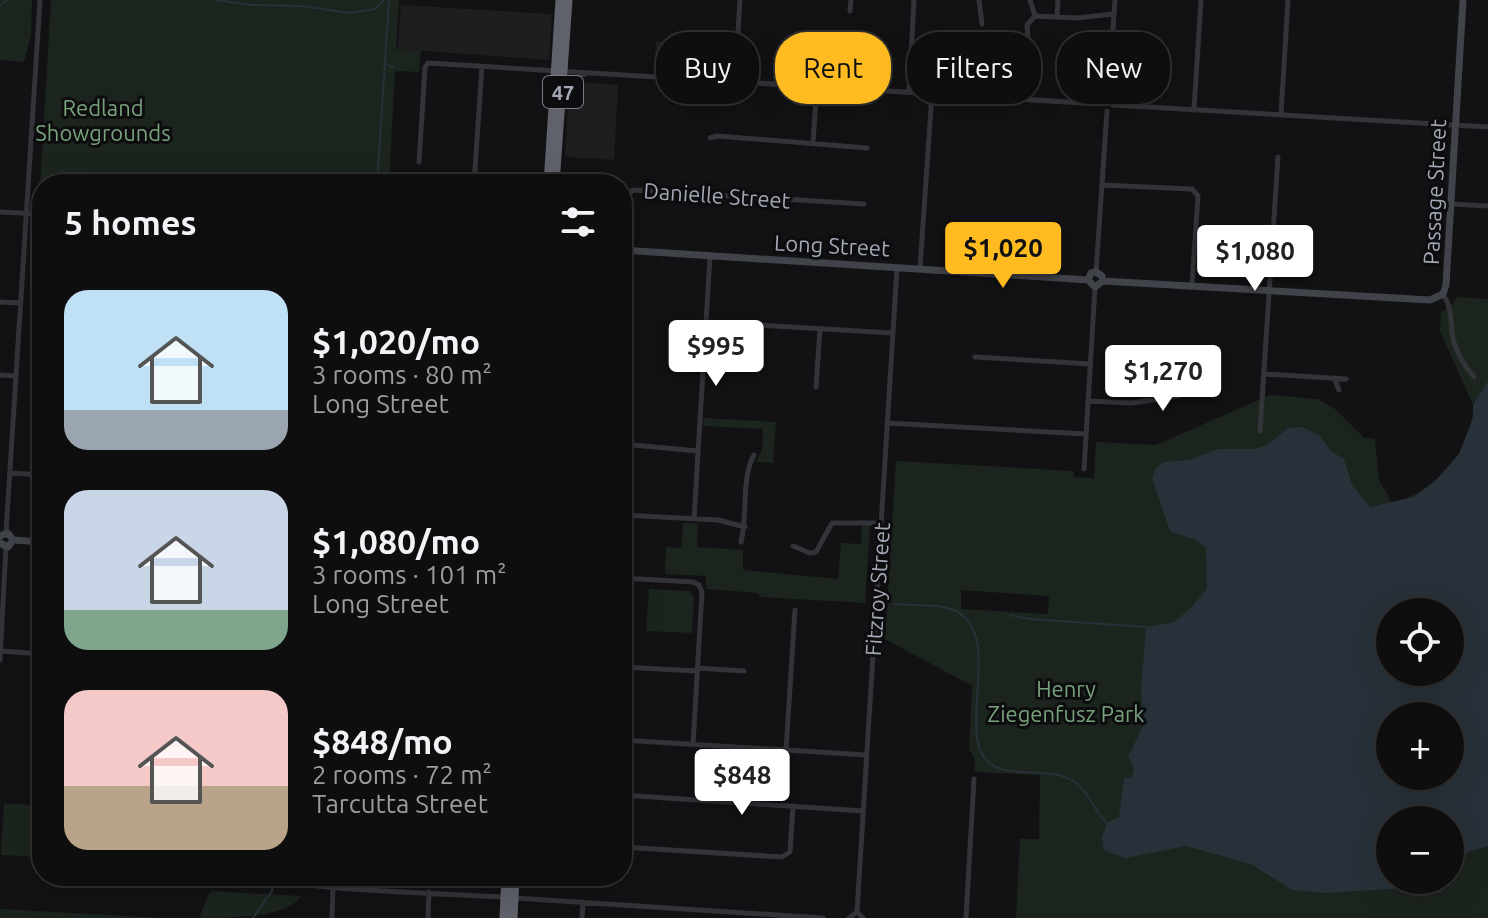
<!DOCTYPE html>
<meta charset="utf-8">
<style>
body{margin:0;font-family:Ubuntu,sans-serif;background:#1c1c1d;color:#f1f3f6;height:100vh;display:flex;flex-direction:column;font-size:30px;white-space:nowrap}
*{box-sizing:border-box;margin:0}
p{font-size:26px;color:#9b9c9e}
.icon{flex:none;width:44px;height:44px;fill:none;stroke:currentColor;stroke-width:2;stroke-linecap:round;stroke-linejoin:round}
.map{position:relative;flex:1;overflow:hidden}
.panel{position:absolute;left:32px;top:174px;width:600px;height:712px;display:flex;flex-direction:column;background:#0e0e0f;border-radius:32px;box-shadow:0 8px 32px #0002,0 0 0 2px #2e2e2f}
.panel>*{flex:none}
.guide{position:absolute;left:656px;top:32px;width:712px;height:72px;display:flex;gap:16px}
.buttons{position:absolute;left:1376px;top:598px;display:grid;gap:16px}
.buttons a{display:grid;place-items:center;width:88px;height:88px;border-radius:50%;background:#0e0e0f;box-shadow:0 8px 32px #0002,0 0 0 2px #2e2e2f;font-size:40px}
.price{position:absolute;translate:-50% -68px;padding:0 18px;border-radius:8px;background:#fff;color:#222;font-size:26px;line-height:52px;filter:drop-shadow(0 2px 4px #0008)}
.price::after{content:'';position:absolute;left:50%;top:48px;width:24px;height:18px;margin-left:-12px;background:inherit;clip-path:polygon(0 0,100% 0,50% 100%)}
.price.active{background:#ffbb20;color:#111}
ul{padding:0;list-style:none}
li{display:flex;align-items:center;gap:24px;height:200px;padding:0 32px}
li span{display:grid;place-items:center;flex:none;width:224px;height:160px;border-radius:24px;color:#555}
li>.icon{margin-inline-start:auto}
span .icon{width:96px;height:96px;fill:#fffc;stroke-width:1}
li b{font-size:34px}
h2{display:flex;justify-content:space-between;align-items:center;height:96px;padding:0 32px;font-size:34px}
.tag{padding:0 28px;border-radius:32px;background:#0e0e0f;box-shadow:0 8px 32px #0002,0 0 0 2px #2e2e2f;font-size:28px;line-height:72px}
.tag.active{background:#ffbb20;color:#111}
.map>svg:first-child{display:block}
.built{fill:#1e1e21}
.green{fill:#1c241e;fill-rule:evenodd}
.water{fill:#283139;fill-rule:evenodd}
.lines{fill:none;stroke-linecap:round;stroke-linejoin:round}
.stream{stroke:#283139;stroke-width:2}
.street{stroke:#333439;stroke-width:5}
.secondary{stroke:#41434a;stroke-width:7}
.highway{stroke:#5f626b;stroke-width:9}
.labels{text-anchor:middle;dominant-baseline:central;stroke-width:6;stroke-linejoin:round;paint-order:stroke}
.shield{fill:#0d0d0f;stroke:#767a84;stroke-width:2}
.shield-label{font-size:20px;font-weight:bold;fill:#a3a8b6}
.park-label{font-size:22px;fill:#78a27c;stroke:#0d0d0f}
.street-label{font-size:22px;fill:#a3a8b6;stroke:#0d0d0f}
</style>
<div class="map">
<svg width="1488" height="918" viewBox="0 0 1488 918">
<rect width="100%" height="100%" fill="#121214"/>
<path class="built" d="M 401,5 L 552,14 L 549,60 L 398,49 Z
M 689,37 L 699,38 L 698,68 L 655,65 L 656,41 L 685,43 Z
M 578,82 L 618,85 L 614,160 L 565,157 L 569,87 Z"/>
<path class="green" d="M 0,0 L 32,0 L 31,35 L 24,62 L 0,60 Z
M 51,0 L 399,0 L 396,49 L 421,51 L 419,72 L 395,71 L 389,184 L 42,184 L 42,203 L 39,203 Z
M 1457,297 L 1488,299 L 1488,475 L 1390,612 L 1390,672 L 1450,672 L 1488,700 L 1488,918 L 1016,918 L 1020,839 L 1039,839 L 1040,775 L 975,772 L 974,757 L 969,749 L 972,686 L 885,639 L 896,461 L 1074,471 L 1074,477 L 1094,478 L 1096,442 L 1156,445 L 1270,395 L 1318,399 L 1335,409 L 1364,438 L 1375,439 L 1379,480 L 1393,504 C 1434,490 1474,451 1473,405 L 1440,331 L 1441,312 L 1451,307 ZM 961,590 L 1049,596 L 1048,614 L 961,609 ZM 1390,716 L 1450,716 L 1450,776 L 1390,776 ZM 1390,820 L 1450,820 L 1450,880 L 1390,880 Z
M 704,418 L 776,422 L 773,463 L 756,462 L 762,450 L 763,429 L 703,426 Z
M 683,523 L 698,524 L 697,547 L 743,550 L 743,570 L 838,579 L 841,543 L 861,544 L 862,525 L 870,526 L 865,603 L 759,597 L 758,593 L 706,589 L 706,576 L 665,574 L 666,547 L 681,548 Z
M 649,589 L 688,591 L 694,597 L 692,633 L 646,631 Z
M 4,803 L 42,806 L 41,857 L 1,855 Z
M 210,891 L 301,896 C 288,918 230,918 199,918 Z
M 0,909 L 163,918 L 0,918 Z"/>
<path class="water" d="M 1488,381 L 1488,846 L 1468,852 L 1450,867 L 1450,820 L 1390,820 L 1390,880 L 1430,880 L 1407,888 L 1325,893 L 1292,890 L 1251,864 L 1186,846 L 1125,858 L 1104,850 L 1102,838 L 1107,823 L 1119,817 L 1124,778 L 1132,777 L 1134,768 L 1128,757 L 1144,724 L 1141,691 L 1146,627 L 1174,622 L 1192,607 L 1207,588 L 1206,548 L 1196,540 L 1170,531 L 1152,478 L 1156,468 L 1164,462 L 1190,460 L 1218,449 L 1255,449 L 1267,445 L 1288,428 L 1303,427 L 1320,436 L 1331,451 L 1344,459 L 1352,485 L 1370,507 L 1414,497 L 1434,482 L 1459,454 L 1473,418 L 1473,405 ZM 1390,612 L 1450,612 L 1450,672 L 1390,672 ZM 1390,716 L 1450,716 L 1450,776 L 1390,776 Z"/>
<g class="lines">
<path class="stream" d="M 216,0 L 252,5 L 302,6 L 350,13 L 375,9 L 384,0
M 0,6 L 7,0
M 385,63 L 394,68
M 377,184 L 389,0
M 895,604 C 913,606 939,603 956,611 C 1003,635 958,728 986,760 C 1004,781 1050,765 1073,781 C 1089,791 1093,810 1107,823
M 1010,615 L 1030,619 L 1146,627
M 253,918 L 272,891 L 273,885"/>
<path class="street" d="M 979,0 L 982,24
M 1030,0 L 1035,16
M 850,11 L 851,0
M 1057,16 L 1058,0
M 1028,38 L 1027,25 L 1035,16 L 1076,18 L 1114,14
M 735,82 L 740,0
M 563,84 L 572,78 L 585,74
M 909,92 L 914,0
M 1108,98 L 1115,0
M 1113,105 L 1488,127
M 1194,109 L 1201,0
M 1281,114 L 1288,0
M 710,138 L 717,136 L 867,148
M 813,142 L 817,86
M 419,162 L 425,67 L 428,63 L 1100,104
M 474,184 L 482,66
M 1102,185 L 1192,189 L 1198,196 L 1192,285
M 1451,204 L 1488,206
M 0,212 L 42,214
M 625,250 L 629,194 L 633,190 L 864,204
M 920,268 L 932,93
M 1096,272 L 1107,111
M 1443,294 C 1452,308 1450,315 1452,331 C 1453,348 1464,365 1474,377
M 0,302 L 20,303
M 706,322 L 892,333
M 975,357 L 1090,364
M 622,374 L 630,251
M 1264,374 L 1346,379
M 0,375 L 16,376
M 1334,378 L 1339,390
M 816,387 L 820,329
M 1088,401 L 1132,403 L 1179,396 L 1176,358 L 1178,353
M 887,423 L 1086,434
M 1260,431 L 1278,157
M 622,444 L 698,451
M 1084,469 L 1095,287
M 10,473 L 42,475
M 622,515 L 718,520 L 745,527
M 694,519 L 710,256
M 6,532 L 40,0
M 741,542 C 748,513 741,478 754,455
M 793,546 L 810,553 L 816,552 L 832,523 L 881,523
M 622,578 L 693,582 L 699,585 L 702,592 L 693,744
M 1,651 L 42,654
M 0,660 L 6,547
M 622,667 L 697,671
M 697,668 L 744,671
M 622,740 L 866,755
M 786,750 L 795,610
M 622,795 L 863,811
M 622,847 L 782,857 L 790,852 L 793,806
M 119,876 L 138,879 L 160,876
M 185,876 L 263,881 L 274,877 C 290,890 471,895 505,897
M 377,889 L 378,876
M 515,898 L 823,918
M 857,912 L 897,268
M 857,912 L 863,918
M 332,918 L 333,887
M 428,918 L 429,892
M 582,918 L 583,902
M 849,918 L 857,912
M 966,918 L 974,779"/>
<path class="secondary" d="M 622,250 L 1088,280
M 1088,280 L 1091,273 L 1096,272 L 1102,276 L 1103,281
M 1088,280 L 1095,287 L 1103,281
M 1103,281 L 1430,300 L 1443,294 L 1446,285 L 1463,0
M 0,536 L 8,533 L 13,540
M 13,540 L 42,542
M 0,543 L 8,547 L 13,540"/>
<path class="highway" d="M 548,184 L 560,0
M 555,184 L 568,0
M 504,918 L 506,876
M 513,918 L 515,876"/>
</g>
<g class="labels">
<rect class="shield" x="543" y="76" width="40" height="32" rx="6"/>
<g class="shield-label">
<text x="563" y="92">47</text>
</g>
<g class="park-label">
<text x="103" y="107">Redland<tspan x="103" dy="25">Showgrounds</tspan></text>
<text x="1066" y="688">Henry<tspan x="1066" dy="25">Ziegenfusz Park</tspan></text>
</g>
<g class="street-label">
<text transform="translate(1434 192) rotate(-87)">Passage Street</text>
<text transform="translate(717 195) rotate(4)">Danielle Street</text>
<text transform="translate(832 245) rotate(3)">Long Street</text>
<text transform="translate(877 589) rotate(-86)">Fitzroy Street</text>
</g>
</g>
</svg>
<div class="buttons">
<a><svg class="icon" aria-label="locate" viewBox="0 0 24 24"><circle cx="12" cy="12" r="6"/><path d="M12 2v4M12 18v4M2 12h4M18 12h4"/></svg></a>
<a>+</a>
<a>−</a>
</div>
<b class="price active" style="left:1003px;top:290px">$1,020</b>
<b class="price" style="left:1255px;top:293px">$1,080</b>
<b class="price" style="left:716px;top:388px">$995</b>
<b class="price" style="left:1163px;top:413px">$1,270</b>
<b class="price" style="left:742px;top:817px">$848</b>
<div class="guide">
<a class="tag">Buy</a>
<a class="tag active">Rent</a>
<a class="tag">Filters</a>
<a class="tag">New</a>
</div>
<section class="panel">
<h2>5 homes<svg class="icon" aria-label="filters" viewBox="0 0 24 24"><path d="M4 7h16M4 17h16"/><circle cx="9" cy="7" r="2"/><circle cx="15" cy="17" r="2"/></svg></h2>
<ul>
<li><span style="background:linear-gradient(#bfe0f5 75%,#9aa5b1 0)"><svg class="icon" aria-label="home" viewBox="0 0 24 24"><path d="M3 11l9-7 9 7M6 9v11h12V9"/></svg></span><div><b>$1,020/mo</b><p>3 rooms · 80 m²</p><p>Long Street</p></div></li>
<li><span style="background:linear-gradient(#c9d6e8 75%,#7fa58c 0)"><svg class="icon" aria-label="home" viewBox="0 0 24 24"><path d="M3 11l9-7 9 7M6 9v11h12V9"/></svg></span><div><b>$1,080/mo</b><p>3 rooms · 101 m²</p><p>Long Street</p></div></li>
<li><span style="background:linear-gradient(#f6c9c9 60%,#b9a48a 0)"><svg class="icon" aria-label="home" viewBox="0 0 24 24"><path d="M3 11l9-7 9 7M6 9v11h12V9"/></svg></span><div><b>$848/mo</b><p>2 rooms · 72 m²</p><p>Tarcutta Street</p></div></li>
</ul>
</section>
</div>
